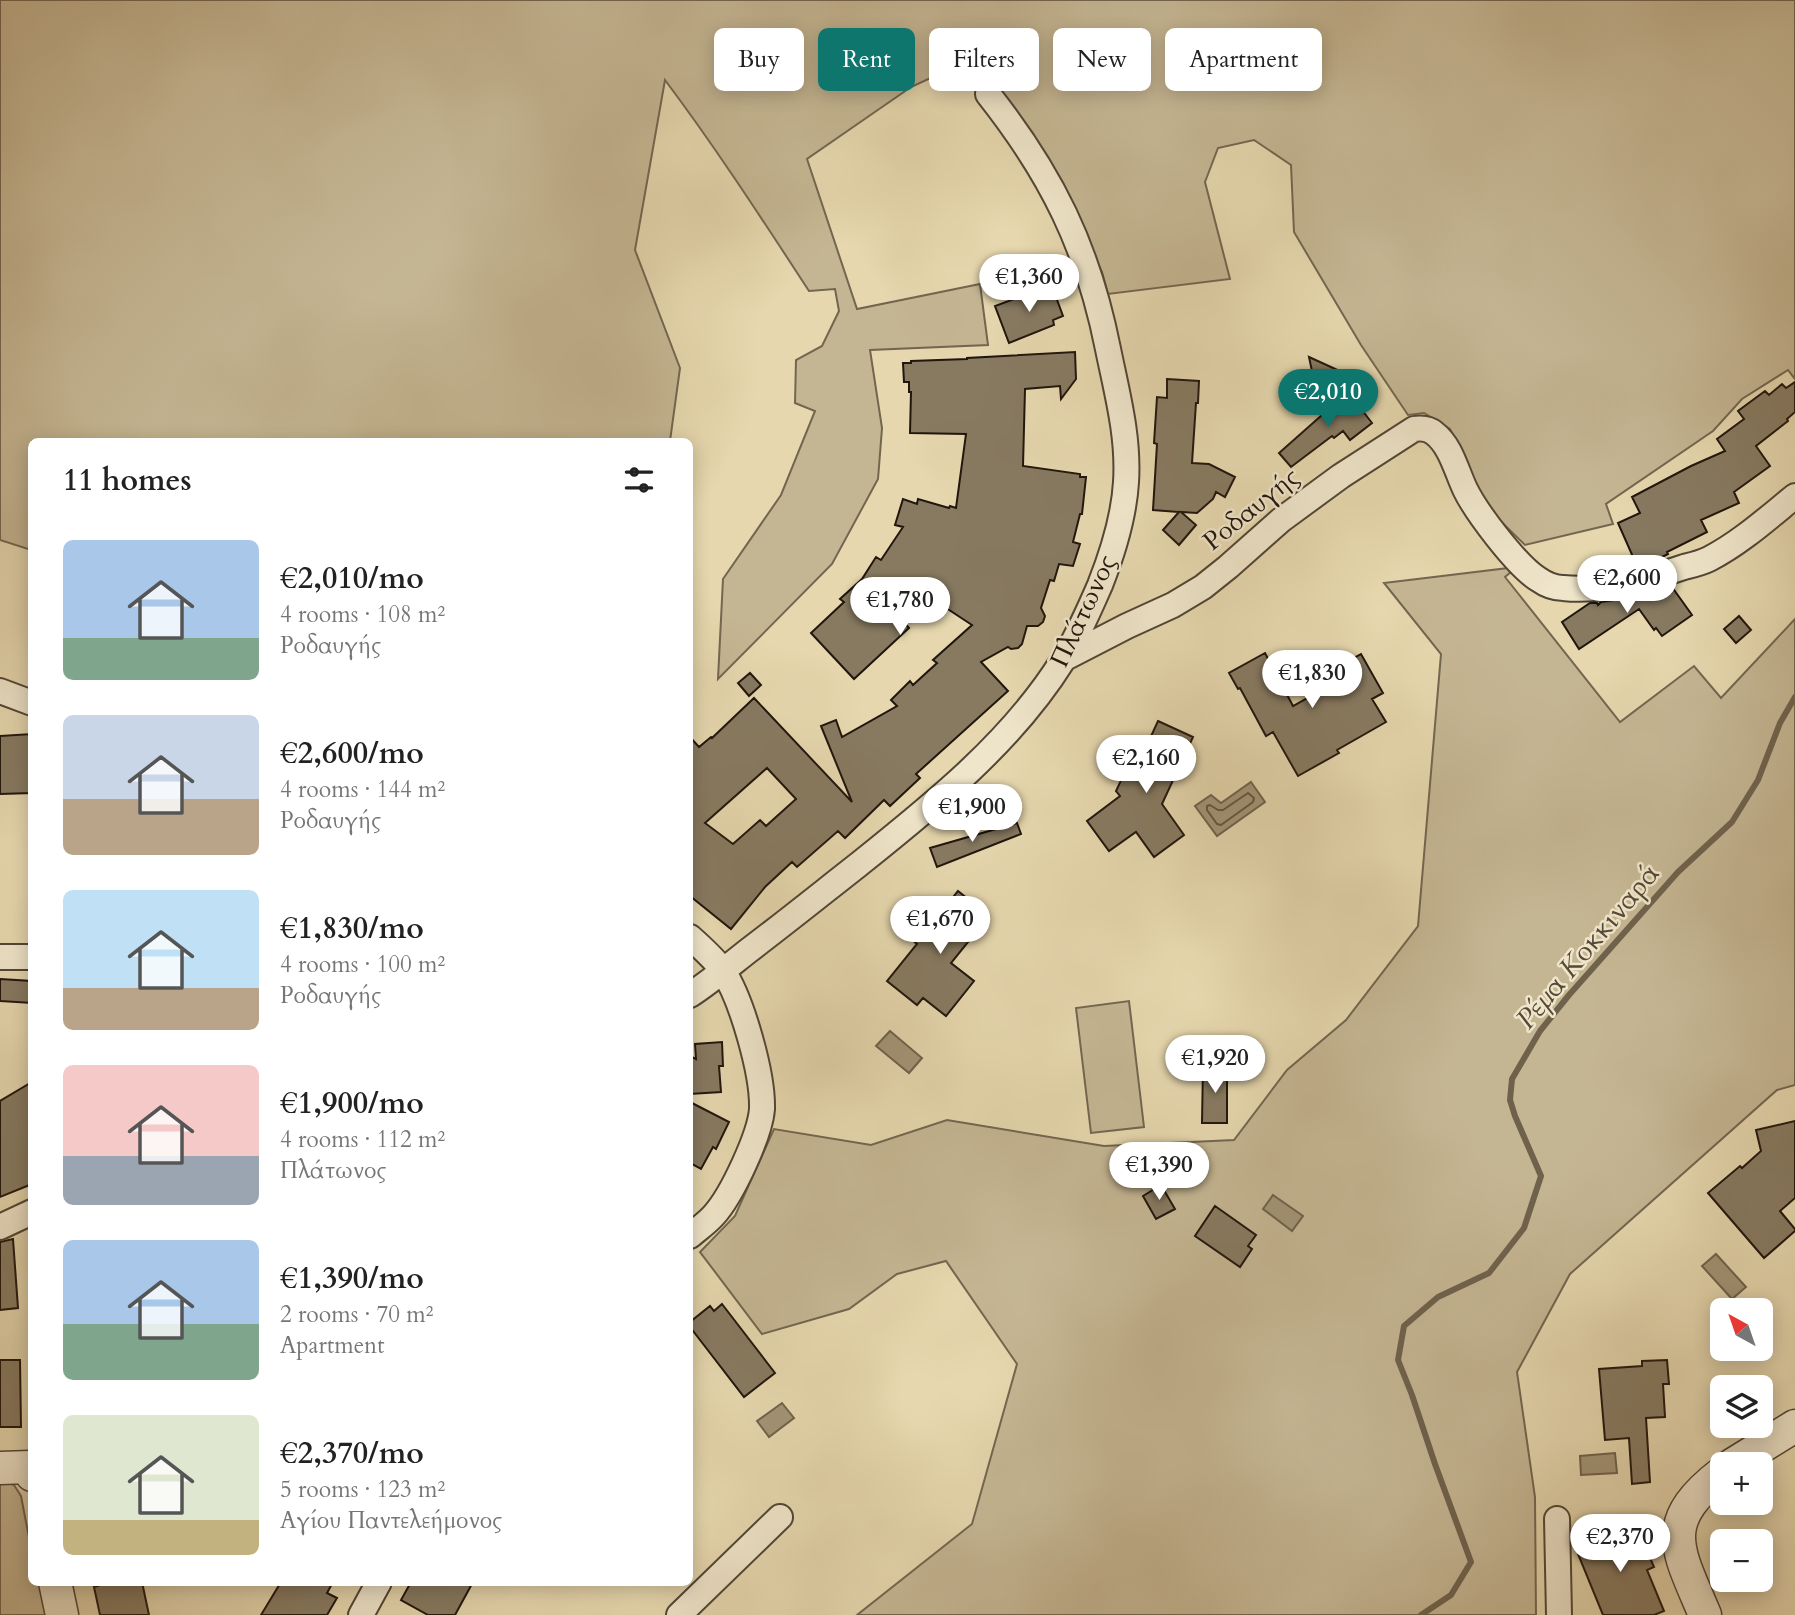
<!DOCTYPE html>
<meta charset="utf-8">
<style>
body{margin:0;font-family:Cardo,serif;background:#f6f6f6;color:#222;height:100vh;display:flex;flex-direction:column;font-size:26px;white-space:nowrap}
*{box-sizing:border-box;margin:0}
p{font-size:23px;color:#767676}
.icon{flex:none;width:38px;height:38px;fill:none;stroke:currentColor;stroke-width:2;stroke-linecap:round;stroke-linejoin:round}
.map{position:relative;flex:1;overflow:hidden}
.sheet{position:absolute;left:28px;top:438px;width:665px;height:1148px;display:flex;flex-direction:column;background:#fff;border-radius:10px;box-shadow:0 4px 18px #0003}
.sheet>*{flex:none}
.top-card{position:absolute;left:714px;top:28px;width:665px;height:63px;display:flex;gap:14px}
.needle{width:46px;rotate:320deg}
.tools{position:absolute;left:1710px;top:1298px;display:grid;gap:14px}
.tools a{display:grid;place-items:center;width:63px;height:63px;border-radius:10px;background:#fff;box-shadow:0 4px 18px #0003;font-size:35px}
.price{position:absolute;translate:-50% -60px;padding:0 16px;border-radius:24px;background:#fff;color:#222;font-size:23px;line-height:46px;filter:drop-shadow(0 2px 4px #0008)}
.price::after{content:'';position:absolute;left:50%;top:42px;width:21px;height:16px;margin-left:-10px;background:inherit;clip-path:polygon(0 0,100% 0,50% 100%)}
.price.active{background:#0f766e;color:#fff}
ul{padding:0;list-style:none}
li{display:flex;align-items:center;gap:21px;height:175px;padding:0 35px}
li span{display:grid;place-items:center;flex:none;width:196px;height:140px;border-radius:10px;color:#555}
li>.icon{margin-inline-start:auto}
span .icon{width:84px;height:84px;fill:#fffc;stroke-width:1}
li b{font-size:30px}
h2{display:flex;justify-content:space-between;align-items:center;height:84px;padding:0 35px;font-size:30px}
.pill{padding:0 24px;border-radius:10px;background:#fff;box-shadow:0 4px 18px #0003;font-size:24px;line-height:63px}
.pill.active{background:#0f766e;color:#fff}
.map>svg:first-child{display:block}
.green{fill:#c5b693;stroke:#736650;stroke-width:2}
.water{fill:#a39577;stroke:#6f624d;stroke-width:2}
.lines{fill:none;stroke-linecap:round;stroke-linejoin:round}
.shore{stroke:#625642;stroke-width:2}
.stream{stroke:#6f624d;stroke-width:6}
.building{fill:#877a61;stroke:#21160d;stroke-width:2;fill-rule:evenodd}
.minor-casing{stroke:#524635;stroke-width:28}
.tertiary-casing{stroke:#524635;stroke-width:35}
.minor{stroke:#efe5ca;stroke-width:24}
.tertiary{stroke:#efe5ca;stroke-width:32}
.labels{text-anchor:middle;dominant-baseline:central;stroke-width:5;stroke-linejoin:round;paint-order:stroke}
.street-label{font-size:26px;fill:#21160d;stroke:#efe5ca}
.water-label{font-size:28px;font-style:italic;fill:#554937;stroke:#efe5ca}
</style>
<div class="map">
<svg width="1795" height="1615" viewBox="0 0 1795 1615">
<rect width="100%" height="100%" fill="#e6d7ae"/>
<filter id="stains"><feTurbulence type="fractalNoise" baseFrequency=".00286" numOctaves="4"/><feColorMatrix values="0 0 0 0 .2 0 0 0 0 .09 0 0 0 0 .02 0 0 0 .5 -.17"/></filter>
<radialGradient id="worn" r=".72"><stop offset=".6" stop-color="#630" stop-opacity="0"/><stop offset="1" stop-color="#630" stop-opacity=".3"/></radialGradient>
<path class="green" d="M 0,0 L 1795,0 L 1795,379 L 1788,370 L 1742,399 L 1713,431 L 1606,504 L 1613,524 L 1525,545 L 1485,506 L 1450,429 L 1424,413 L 1408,415 L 1361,345 L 1294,232 L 1291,165 L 1254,140 L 1218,148 L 1205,182 L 1230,279 L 1108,294 L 1102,272 L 1057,178 L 1018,118 L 969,60 L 911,87 L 807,159 L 857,309 L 980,284 L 988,345 L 870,350 L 882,428 L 878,479 L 832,564 L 718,679 L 723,579 L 781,495 L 815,411 L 795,403 L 796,360 L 822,346 L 839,311 L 835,289 L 809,291 C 762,219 716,148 665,80 L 635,250 L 680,368 L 670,441 L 32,441 L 31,550 L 0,540 Z
M 1517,567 L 1505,577 L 1620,722 L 1694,666 L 1721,698 L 1795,619 L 1795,1085 L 1777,1090 L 1570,1274 L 1517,1372 L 1535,1497 L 1536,1615 L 857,1615 L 972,1524 L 1017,1364 L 946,1261 L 897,1274 L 849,1309 L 762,1334 L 700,1252 L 735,1216 L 774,1129 L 871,1145 L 947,1120 L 1104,1146 L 1234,1140 L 1287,1070 L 1346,1020 L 1418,926 L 1441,654 L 1384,583 Z
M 1129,1001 L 1144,1127 L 1091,1133 L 1076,1008 Z
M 0,1482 L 5,1482 L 14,1485 L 21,1496 L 31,1548 L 32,1582 L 39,1582 L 46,1615 L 0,1615 Z"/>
<path class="water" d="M 1251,782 L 1265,802 L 1217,836 L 1195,806 L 1211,795 L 1221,803 Z
M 890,1031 L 922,1058 L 909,1073 L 876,1046 Z
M 1273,1195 L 1303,1216 L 1292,1231 L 1263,1209 Z
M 1716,1254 L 1746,1287 L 1732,1299 L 1702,1266 Z
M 782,1403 L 794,1418 L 769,1437 L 757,1421 Z
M 1615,1453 L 1617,1473 L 1581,1475 L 1580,1456 Z"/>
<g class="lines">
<path class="shore" d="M 1248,793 L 1254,798 L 1253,802 L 1221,825 L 1217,824 L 1207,810 L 1207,806 L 1210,805 L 1218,810 L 1223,810 Z"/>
<path class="stream" d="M 1421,1615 L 1451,1595 L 1471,1562 L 1435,1464 L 1412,1395 L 1398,1360 L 1404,1326 L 1438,1297 L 1489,1273 L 1524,1228 L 1541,1176 L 1515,1116 L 1510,1100 L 1512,1079 L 1540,1031 L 1569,995 L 1678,872 L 1732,822 L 1758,780 L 1780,723 L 1795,697"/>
</g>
<path class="building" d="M 1041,289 L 1043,293 L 1053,289 L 1063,316 L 1053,320 L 1054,325 L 1009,343 L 995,306 Z
M 1075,352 L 1076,379 L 1061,399 L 1060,386 L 1025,389 L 1023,466 L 1080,474 L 1080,477 L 1086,477 L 1082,514 L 1080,514 L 1073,542 L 1080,544 L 1073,566 L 1059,564 L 1054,581 L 1050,580 L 1041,608 L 1045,616 L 1043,622 L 1038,626 L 1027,626 L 1022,644 L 1018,648 L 1011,649 L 1008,647 L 981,662 L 1008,691 L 916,774 L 920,778 L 890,806 L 884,800 L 845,838 L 838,831 L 797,867 L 792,862 L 765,887 L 731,929 L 690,896 L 690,737 L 699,747 L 711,737 L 712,738 L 754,698 L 852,802 L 821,726 L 836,720 L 842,737 L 897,706 L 891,700 L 910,681 L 913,685 L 937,663 L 933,660 L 972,625 L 911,585 L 894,611 L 909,628 L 854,679 L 811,633 L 844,602 L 840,599 L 862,579 L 876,557 L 881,560 L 903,527 L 895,525 L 903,499 L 917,504 L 918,499 L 949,508 L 950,506 L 956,508 L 966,434 L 910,433 L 911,392 L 909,392 L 909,382 L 904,382 L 903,363 L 911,363 L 911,361 L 967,359 L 967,358 ZM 767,768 L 796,799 L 766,826 L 760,820 L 733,844 L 705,823 Z
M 1309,357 L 1342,372 L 1334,390 L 1314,381 Z
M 1167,379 L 1199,381 L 1198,403 L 1196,403 L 1192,463 L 1209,464 L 1235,477 L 1225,497 L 1216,492 L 1213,499 L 1197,513 L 1181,512 L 1196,525 L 1179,545 L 1163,530 L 1179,512 L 1153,510 L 1157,444 L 1154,443 L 1157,397 L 1167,398 Z
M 1795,382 L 1795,412 L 1787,419 L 1788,421 L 1756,446 L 1770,466 L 1734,492 L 1739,503 L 1701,520 L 1707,532 L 1667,552 L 1668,554 L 1654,561 L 1637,566 L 1618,523 L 1640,513 L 1632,497 L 1691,466 L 1725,451 L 1717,439 L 1744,419 L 1738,411 L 1765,391 L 1769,395 L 1782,384 L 1786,388 Z
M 1348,392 L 1372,423 L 1350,440 L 1343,431 L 1334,438 L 1332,436 L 1291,467 L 1279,453 Z
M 1672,587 L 1692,615 L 1662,636 L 1656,628 L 1654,630 L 1639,609 L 1579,649 L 1562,622 L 1590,603 L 1597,603 L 1598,605 L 1601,602 L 1627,598 Z
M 1739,616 L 1751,630 L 1736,643 L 1724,629 Z
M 1265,653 L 1293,706 L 1339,680 L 1333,669 L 1361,654 L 1383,693 L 1372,699 L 1386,722 L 1337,750 L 1339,753 L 1298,776 L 1273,732 L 1266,736 L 1240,688 L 1238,689 L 1229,673 Z
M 750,673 L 761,685 L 749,696 L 738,683 Z
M 1158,721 L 1193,737 L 1162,804 L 1184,835 L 1154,857 L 1136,832 L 1109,851 L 1087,821 L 1120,796 L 1116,791 L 1133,755 L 1141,758 Z
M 32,734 L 32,793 L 0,794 L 0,736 Z
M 1017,823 L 1021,834 L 937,867 L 930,848 Z
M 958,891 L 989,916 L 951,963 L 974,981 L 946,1016 L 923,998 L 917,1005 L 887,981 L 917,944 L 911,939 L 937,906 L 943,910 Z
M 0,979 L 32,981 L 32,1003 L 0,1001 Z
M 722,1042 L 723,1066 L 719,1066 L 721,1092 L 690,1094 L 690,1056 L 696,1059 L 695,1044 Z
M 1203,1067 L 1227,1067 L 1227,1123 L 1202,1123 Z
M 32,1082 L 32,1184 L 0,1197 L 0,1101 Z
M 690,1102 L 729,1122 L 716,1149 L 713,1147 L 701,1169 L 690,1163 Z
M 1795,1121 L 1795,1198 L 1780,1211 L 1795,1229 L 1795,1231 L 1764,1258 L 1708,1193 L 1740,1166 L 1742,1168 L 1761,1151 L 1756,1130 Z
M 1161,1185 L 1175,1209 L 1156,1219 L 1143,1196 Z
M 1215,1206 L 1256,1235 L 1248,1246 L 1252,1249 L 1240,1267 L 1195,1236 Z
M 13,1239 L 18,1308 L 0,1310 L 0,1242 Z
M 722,1304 L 775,1373 L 744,1397 L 690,1327 L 690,1322 L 710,1306 L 714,1311 Z
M 0,1360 L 20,1360 L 21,1427 L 0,1427 Z
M 1667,1360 L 1669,1384 L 1663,1384 L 1665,1417 L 1646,1418 L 1650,1482 L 1632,1484 L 1629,1438 L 1605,1440 L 1599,1369 L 1642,1366 L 1642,1361 Z
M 1614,1524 L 1618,1532 L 1630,1527 L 1641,1553 L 1647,1551 L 1654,1567 L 1647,1570 L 1664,1611 L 1654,1615 L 1603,1615 L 1578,1554 L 1582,1552 L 1580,1547 L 1600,1539 L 1597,1531 Z
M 97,1582 L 142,1582 L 149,1615 L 100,1615 L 94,1587 L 98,1586 Z
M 281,1582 L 333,1582 L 327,1593 L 337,1598 L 327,1615 L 261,1615 Z
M 411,1582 L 473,1582 L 455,1615 L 428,1615 L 401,1600 Z"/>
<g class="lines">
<g class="minor-casing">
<path id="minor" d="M 1063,659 L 1127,626 L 1173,605 L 1203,587 L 1228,567 L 1281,520 L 1341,476 L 1414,429 C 1421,428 1428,428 1434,433 C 1451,446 1456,470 1465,489 C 1476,512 1517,566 1538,579 C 1545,584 1555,588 1563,588 C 1603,592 1646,580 1684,567 C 1692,565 1701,563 1709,559 C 1740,543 1768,518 1795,496
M 0,691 L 32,703
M 690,937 C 701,947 715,959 723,971 C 742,1000 763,1074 762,1109 C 760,1135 732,1195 714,1215 C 707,1223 698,1229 690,1236
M 0,957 L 32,957
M 690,995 C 710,982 729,966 748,951 C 785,923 821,894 858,865 C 933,805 1012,742 1063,660 C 1078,636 1089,610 1100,585 C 1113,552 1124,517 1126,482 C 1129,437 1117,393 1108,349 C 1088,248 1052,175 988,94
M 0,1227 L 32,1212
M 1557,1519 L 1559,1615
M 361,1615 L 379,1582
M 679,1615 L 780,1517"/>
</g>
<g class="tertiary-casing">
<path id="tertiary" d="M 1732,1465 L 1795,1426
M 0,1468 L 30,1467 L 32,1475
M 55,1582 L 62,1615
M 1705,1615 C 1678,1550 1657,1523 1722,1473"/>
</g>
<use href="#minor" class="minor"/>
<use href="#tertiary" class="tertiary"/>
</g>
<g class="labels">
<g class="street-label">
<text transform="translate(1251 509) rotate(-39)">Ροδαυγής</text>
<text transform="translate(1083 611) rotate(-65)">Πλάτωνος</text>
</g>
<g class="water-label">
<text transform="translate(1588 946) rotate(-50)">Ρέμα Κοκκιναρά</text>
</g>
</g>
<rect width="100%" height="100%" filter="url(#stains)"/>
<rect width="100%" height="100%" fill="url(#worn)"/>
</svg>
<div class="tools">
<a><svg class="needle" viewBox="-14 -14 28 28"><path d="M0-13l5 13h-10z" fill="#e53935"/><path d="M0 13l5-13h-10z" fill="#767676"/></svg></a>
<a><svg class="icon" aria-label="layers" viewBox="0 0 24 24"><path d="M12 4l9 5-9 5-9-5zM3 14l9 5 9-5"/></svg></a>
<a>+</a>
<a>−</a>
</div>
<b class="price" style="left:1029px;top:314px">€1,360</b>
<b class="price active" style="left:1328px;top:429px">€2,010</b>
<b class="price" style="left:1627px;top:615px">€2,600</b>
<b class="price" style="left:900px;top:637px">€1,780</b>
<b class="price" style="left:1312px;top:710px">€1,830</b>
<b class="price" style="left:1146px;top:795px">€2,160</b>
<b class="price" style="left:972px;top:844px">€1,900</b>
<b class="price" style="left:940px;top:956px">€1,670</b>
<b class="price" style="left:1215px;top:1095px">€1,920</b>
<b class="price" style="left:1159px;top:1202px">€1,390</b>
<b class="price" style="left:1620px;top:1574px">€2,370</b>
<div class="top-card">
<a class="pill">Buy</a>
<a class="pill active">Rent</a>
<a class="pill">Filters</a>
<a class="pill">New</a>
<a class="pill">Apartment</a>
</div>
<section class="sheet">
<h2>11 homes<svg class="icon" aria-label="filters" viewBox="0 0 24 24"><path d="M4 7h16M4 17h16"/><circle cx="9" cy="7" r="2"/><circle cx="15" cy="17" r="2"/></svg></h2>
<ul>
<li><span style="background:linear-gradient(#a9c7e8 70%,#7fa58c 0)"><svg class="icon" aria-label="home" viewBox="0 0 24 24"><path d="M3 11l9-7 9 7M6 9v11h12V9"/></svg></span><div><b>€2,010/mo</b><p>4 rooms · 108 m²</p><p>Ροδαυγής</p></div></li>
<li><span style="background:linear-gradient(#c9d6e8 60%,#b9a48a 0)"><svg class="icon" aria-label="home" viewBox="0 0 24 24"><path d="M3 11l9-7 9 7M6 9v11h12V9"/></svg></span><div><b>€2,600/mo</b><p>4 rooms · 144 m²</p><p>Ροδαυγής</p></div></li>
<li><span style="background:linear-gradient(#bfe0f5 70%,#b9a48a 0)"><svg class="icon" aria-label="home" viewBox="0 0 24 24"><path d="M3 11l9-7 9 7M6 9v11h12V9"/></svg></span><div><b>€1,830/mo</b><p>4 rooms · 100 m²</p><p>Ροδαυγής</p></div></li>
<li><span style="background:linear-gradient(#f6c9c9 65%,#9aa5b1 0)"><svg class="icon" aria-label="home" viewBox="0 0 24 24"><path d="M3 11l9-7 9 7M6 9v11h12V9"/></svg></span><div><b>€1,900/mo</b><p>4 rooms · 112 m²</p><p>Πλάτωνος</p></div></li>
<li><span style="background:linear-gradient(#a9c7e8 60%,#7fa58c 0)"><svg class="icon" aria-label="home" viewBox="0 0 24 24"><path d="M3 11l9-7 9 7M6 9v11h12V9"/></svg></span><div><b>€1,390/mo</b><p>2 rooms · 70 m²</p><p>Apartment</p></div></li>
<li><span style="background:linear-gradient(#dfe7d0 75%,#c2b280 0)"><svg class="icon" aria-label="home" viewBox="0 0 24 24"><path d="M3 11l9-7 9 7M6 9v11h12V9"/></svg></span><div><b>€2,370/mo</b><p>5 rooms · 123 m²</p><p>Αγίου Παντελεήμονος</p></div></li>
</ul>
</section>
</div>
